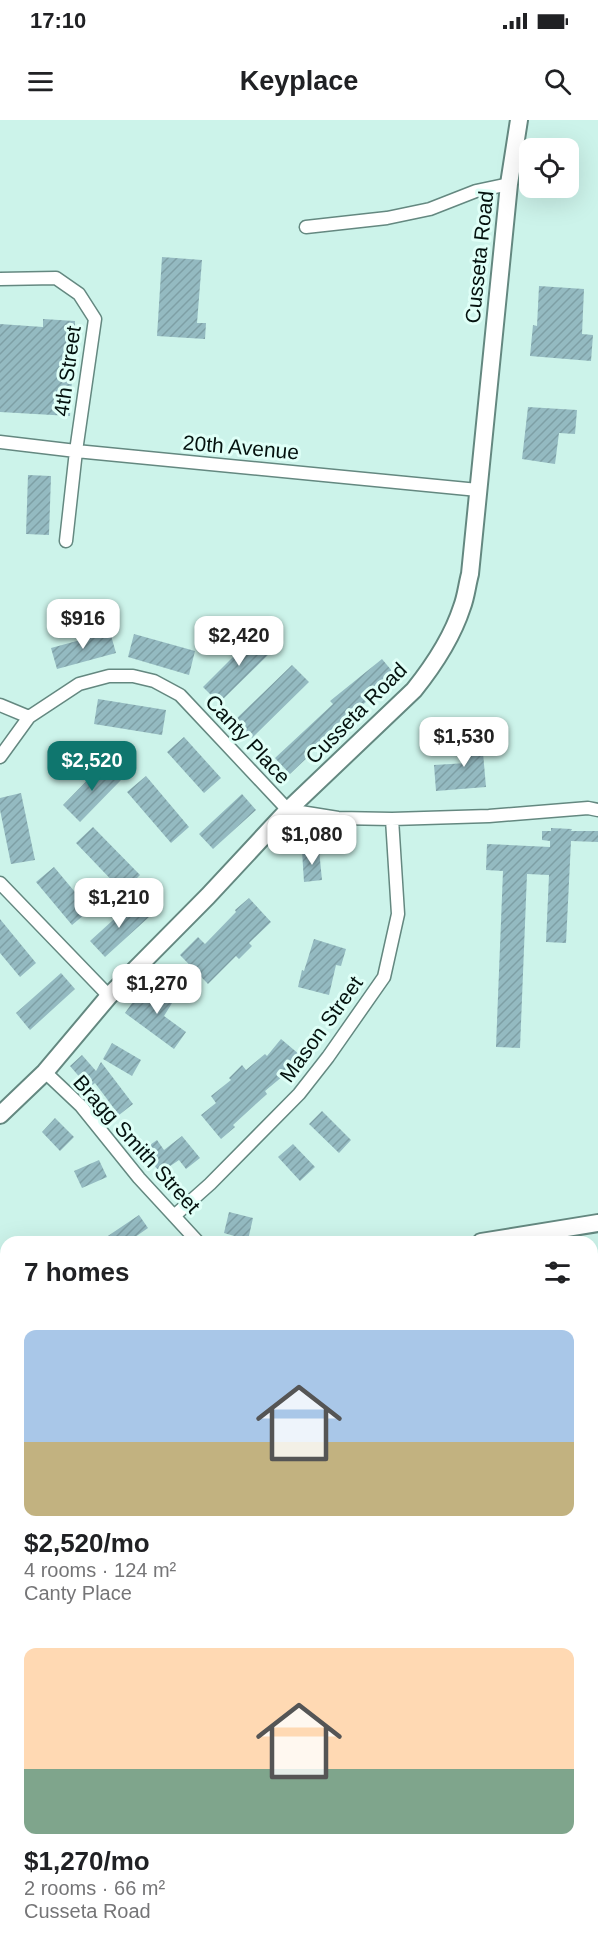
<!DOCTYPE html>
<meta charset="utf-8">
<style>
body{margin:0;font-family:Helvetica,sans-serif;background:#f6f6f6;color:#202124;height:100vh;display:flex;flex-direction:column;font-size:22px;white-space:nowrap}
*{box-sizing:border-box;margin:0}
p{font-size:20px;color:#757577}
.icon{flex:none;width:33px;height:33px;fill:none;stroke:currentColor;stroke-width:2;stroke-linecap:round;stroke-linejoin:round}
.map{position:relative;flex:1;overflow:hidden}
.side{position:absolute;left:0px;top:1116px;width:598px;height:720px;display:flex;flex-direction:column;background:#fff;border-radius:18px 18px 0 0;box-shadow:0 6px 24px #0002}
.side>*{flex:none}
.buttons{position:absolute;left:519px;top:18px;display:grid;gap:12px}
.buttons a{display:grid;place-items:center;width:60px;height:60px;border-radius:12px;background:#fff;box-shadow:0 6px 24px #0002;font-size:30px}
.price{position:absolute;translate:-50% -51px;padding:0 14px;border-radius:12px;background:#fff;color:#222;font-size:20px;line-height:39px;filter:drop-shadow(0 2px 3px #0008)}
.price::after{content:'';position:absolute;left:50%;top:36px;width:18px;height:14px;margin-left:-9px;background:inherit;clip-path:polygon(0 0,100% 0,50% 100%)}
.price.on{background:#0f766e;color:#fff}
ul{padding:0;list-style:none}
li{display:grid;align-content:center;gap:12px;height:318px;padding:0 24px}
li span{display:grid;place-items:center;height:186px;border-radius:12px;color:#555}
li>.icon{margin-inline-start:auto}
span .icon{width:108px;height:108px;fill:#fffc;stroke-width:1}
li b{font-size:26px}
h2{display:flex;justify-content:space-between;align-items:center;height:72px;padding:0 24px;font-size:26px}
.status{display:flex;justify-content:space-between;align-items:center;height:42px;padding:0 30px;background:#fff;direction:ltr}
.status svg{height:16px;fill:currentColor}
header{display:flex;justify-content:space-between;align-items:center;height:78px;padding:0 24px;background:#fff;font-size:27px;font-weight:600}
.map>svg:first-child{display:block}
.building{fill:url(#building-hatch)}
.lines{fill:none;stroke-linecap:round;stroke-linejoin:round}
.minor-casing{stroke:#648880;stroke-width:15}
.tertiary-casing{stroke:#648880;stroke-width:20}
.minor{stroke:#fff;stroke-width:12}
.tertiary{stroke:#fff;stroke-width:16}
.labels{text-anchor:middle;dominant-baseline:central;stroke-width:6;stroke-linejoin:round;paint-order:stroke}
.street-label{font-size:21px;fill:#04110e;stroke:#dffff7}
</style>
<div class="status"><b>17:10</b><svg viewBox="0 0 49 12"><path d="M0 12V9h3v3zM5 12V6h3v6zM10 12V3h3v9zM15 12V0h3v12zM26 1h20v11H26zM47 4h2v5h-2z"/></svg></div>
<header><svg class="icon" aria-label="menu" viewBox="0 0 24 24"><path d="M4 6h16M4 12h16M4 18h16"/></svg>Keyplace<svg class="icon" aria-label="search" viewBox="0 0 24 24"><circle cx="10" cy="10" r="6"/><path d="M15 15l6 6"/></svg></header>
<div class="map">
<svg width="598" height="1836" viewBox="0 0 598 1836">
<defs>
<pattern id="building-hatch" width="6" height="6" patternUnits="userSpaceOnUse" patternTransform="scale(1.5)"><rect width="6" height="6" fill="#94bac1"/><path d="M-1 1l2-2M0 6l6-6M5 7l2-2" fill="none" stroke="#7e9fa5"/></pattern>
</defs>
<rect width="100%" height="100%" fill="#ccf3ea"/>
<path class="building" d="M 162,137 L 202,140 L 197,203 L 206,203 L 205,219 L 157,216 Z
M 539,166 L 584,169 L 582,214 L 593,215 L 591,241 L 530,236 L 533,205 L 537,206 Z
M 43,199 L 75,201 L 70,296 L 0,292 L 0,204 L 43,207 Z
M 528,287 L 577,290 L 575,314 L 559,313 L 555,344 L 522,339 Z
M 28,355 L 51,356 L 49,415 L 26,414 Z
M 259,511 L 275,528 L 219,583 L 203,567 Z
M 110,512 L 116,533 L 57,549 L 51,528 Z
M 134,514 L 195,531 L 189,555 L 128,537 Z
M 382,539 L 397,557 L 331,610 L 334,612 L 290,654 L 275,638 L 333,584 L 330,581 Z
M 292,545 L 309,562 L 252,618 L 235,600 Z
M 98,579 L 166,590 L 162,615 L 94,604 Z
M 481,610 L 486,667 L 436,671 L 434,645 L 467,643 L 465,611 Z
M 184,617 L 221,658 L 204,673 L 167,632 Z
M 104,643 L 121,660 L 80,702 L 63,685 Z
M 146,656 L 189,707 L 171,723 L 127,672 Z
M 21,673 L 35,740 L 11,744 L 0,690 L 0,678 Z
M 242,674 L 256,690 L 213,729 L 199,714 Z
M 93,707 L 140,755 L 123,772 L 76,723 Z
M 551,708 L 572,709 L 571,711 L 598,711 L 598,722 L 571,721 L 566,823 L 546,822 L 549,755 L 527,754 L 520,928 L 496,927 L 503,751 L 486,750 L 487,724 L 550,727 L 550,721 L 542,720 L 542,711 L 551,711 Z
M 319,730 L 322,760 L 304,762 L 302,731 Z
M 54,747 L 90,790 L 72,805 L 36,762 Z
M 249,778 L 271,802 L 249,823 L 252,826 L 239,839 L 236,836 L 208,864 L 180,835 L 198,817 L 205,824 L 236,792 L 235,790 Z
M 134,781 L 149,797 L 105,837 L 90,821 Z
M 0,799 L 36,843 L 20,857 L 0,833 Z
M 314,819 L 346,829 L 341,846 L 336,845 L 329,875 L 298,867 L 302,850 L 304,851 Z
M 61,853 L 75,869 L 30,910 L 16,893 Z
M 156,862 L 177,875 L 164,896 L 186,912 L 174,929 L 125,893 L 137,876 L 144,881 Z
M 281,919 L 300,935 L 283,956 L 265,971 L 267,974 L 233,1005 L 235,1007 L 221,1019 L 201,995 L 216,983 L 211,976 L 231,960 L 229,958 L 242,945 L 246,950 L 265,934 L 267,936 Z
M 112,923 L 141,940 L 132,956 L 103,939 Z
M 82,935 L 96,951 L 101,942 L 133,984 L 119,995 L 95,963 L 89,968 L 70,946 Z
M 322,991 L 351,1020 L 339,1033 L 309,1004 Z
M 55,998 L 74,1017 L 60,1031 L 42,1012 Z
M 182,1016 L 200,1038 L 186,1049 L 179,1040 L 160,1053 L 143,1030 L 157,1020 L 164,1030 Z
M 293,1024 L 315,1047 L 300,1061 L 278,1037 Z
M 99,1040 L 107,1057 L 82,1068 L 74,1051 Z
M 229,1092 L 253,1098 L 248,1120 L 224,1113 Z
M 139,1095 L 148,1108 L 128,1122 L 99,1122 Z"/>
<g class="lines">
<g class="minor-casing">
<path id="minor" d="M 306,107 L 387,98 L 430,89 L 476,71 L 509,64
M 0,159 L 56,158 L 79,174 L 95,199 L 76,331 L 66,421
M 0,322 L 76,331 L 478,370
M 0,585 L 29,597
M 0,637 L 29,597 L 79,564 L 109,556 L 133,556 L 154,561 L 180,575 L 288,690 L 338,698 L 392,699 L 489,696 L 588,688 L 598,690
M 0,763 L 109,876
M 45,952 L 81,986 L 139,1058 L 198,1122
M 174,1096 L 210,1064 L 299,974 L 328,937 L 384,857 L 398,794 L 392,699
M 0,1458 L 6,1467
M 0,1775 L 6,1777
M 122,1830 L 134,1836
M 231,1830 L 234,1836
M 28,1836 L 30,1830"/>
</g>
<g class="tertiary-casing">
<path id="tertiary" d="M 0,995 L 45,952 L 109,876 L 208,776 L 288,690 L 414,570 C 434,545 452,518 462,487 C 466,477 467,465 470,454 L 509,64 L 519,0
M 481,1122 L 598,1103
M 0,1201 L 6,1200"/>
</g>
<use href="#minor" class="minor"/>
<use href="#tertiary" class="tertiary"/>
</g>
<g class="labels">
<g class="street-label">
<text transform="translate(479 137) rotate(-84)">Cusseta Road</text>
<text transform="translate(67 251) rotate(-82)">4th Street</text>
<text transform="translate(241 327) rotate(5)">20th Avenue</text>
<text transform="translate(356 593) rotate(-45)">Cusseta Road</text>
<text transform="translate(248 619) rotate(47)">Canty Place</text>
<text transform="translate(321 909) rotate(-54)">Mason Street</text>
<text transform="translate(137 1024) rotate(48)">Bragg Smith Street</text>
</g>
</g>
</svg>
<div class="buttons">
<a><svg class="icon" aria-label="locate" viewBox="0 0 24 24"><circle cx="12" cy="12" r="6"/><path d="M12 2v4M12 18v4M2 12h4M18 12h4"/></svg></a>
</div>
<b class="price" style="left:83px;top:530px">$916</b>
<b class="price" style="left:239px;top:547px">$2,420</b>
<b class="price" style="left:464px;top:648px">$1,530</b>
<b class="price on" style="left:92px;top:672px">$2,520</b>
<b class="price" style="left:312px;top:746px">$1,080</b>
<b class="price" style="left:119px;top:809px">$1,210</b>
<b class="price" style="left:157px;top:895px">$1,270</b>
<section class="side">
<h2>7 homes<svg class="icon" aria-label="filters" viewBox="0 0 24 24"><path d="M4 7h16M4 17h16"/><circle cx="9" cy="7" r="2"/><circle cx="15" cy="17" r="2"/></svg></h2>
<ul>
<li><span style="background:linear-gradient(#a9c7e8 60%,#c2b280 0)"><svg class="icon" aria-label="home" viewBox="0 0 24 24"><path d="M3 11l9-7 9 7M6 9v11h12V9"/></svg></span><div><b>$2,520/mo</b><p>4 rooms · 124 m²</p><p>Canty Place</p></div></li>
<li><span style="background:linear-gradient(#ffd9b3 65%,#7fa58c 0)"><svg class="icon" aria-label="home" viewBox="0 0 24 24"><path d="M3 11l9-7 9 7M6 9v11h12V9"/></svg></span><div><b>$1,270/mo</b><p>2 rooms · 66 m²</p><p>Cusseta Road</p></div></li>
</ul>
</section>
</div>
